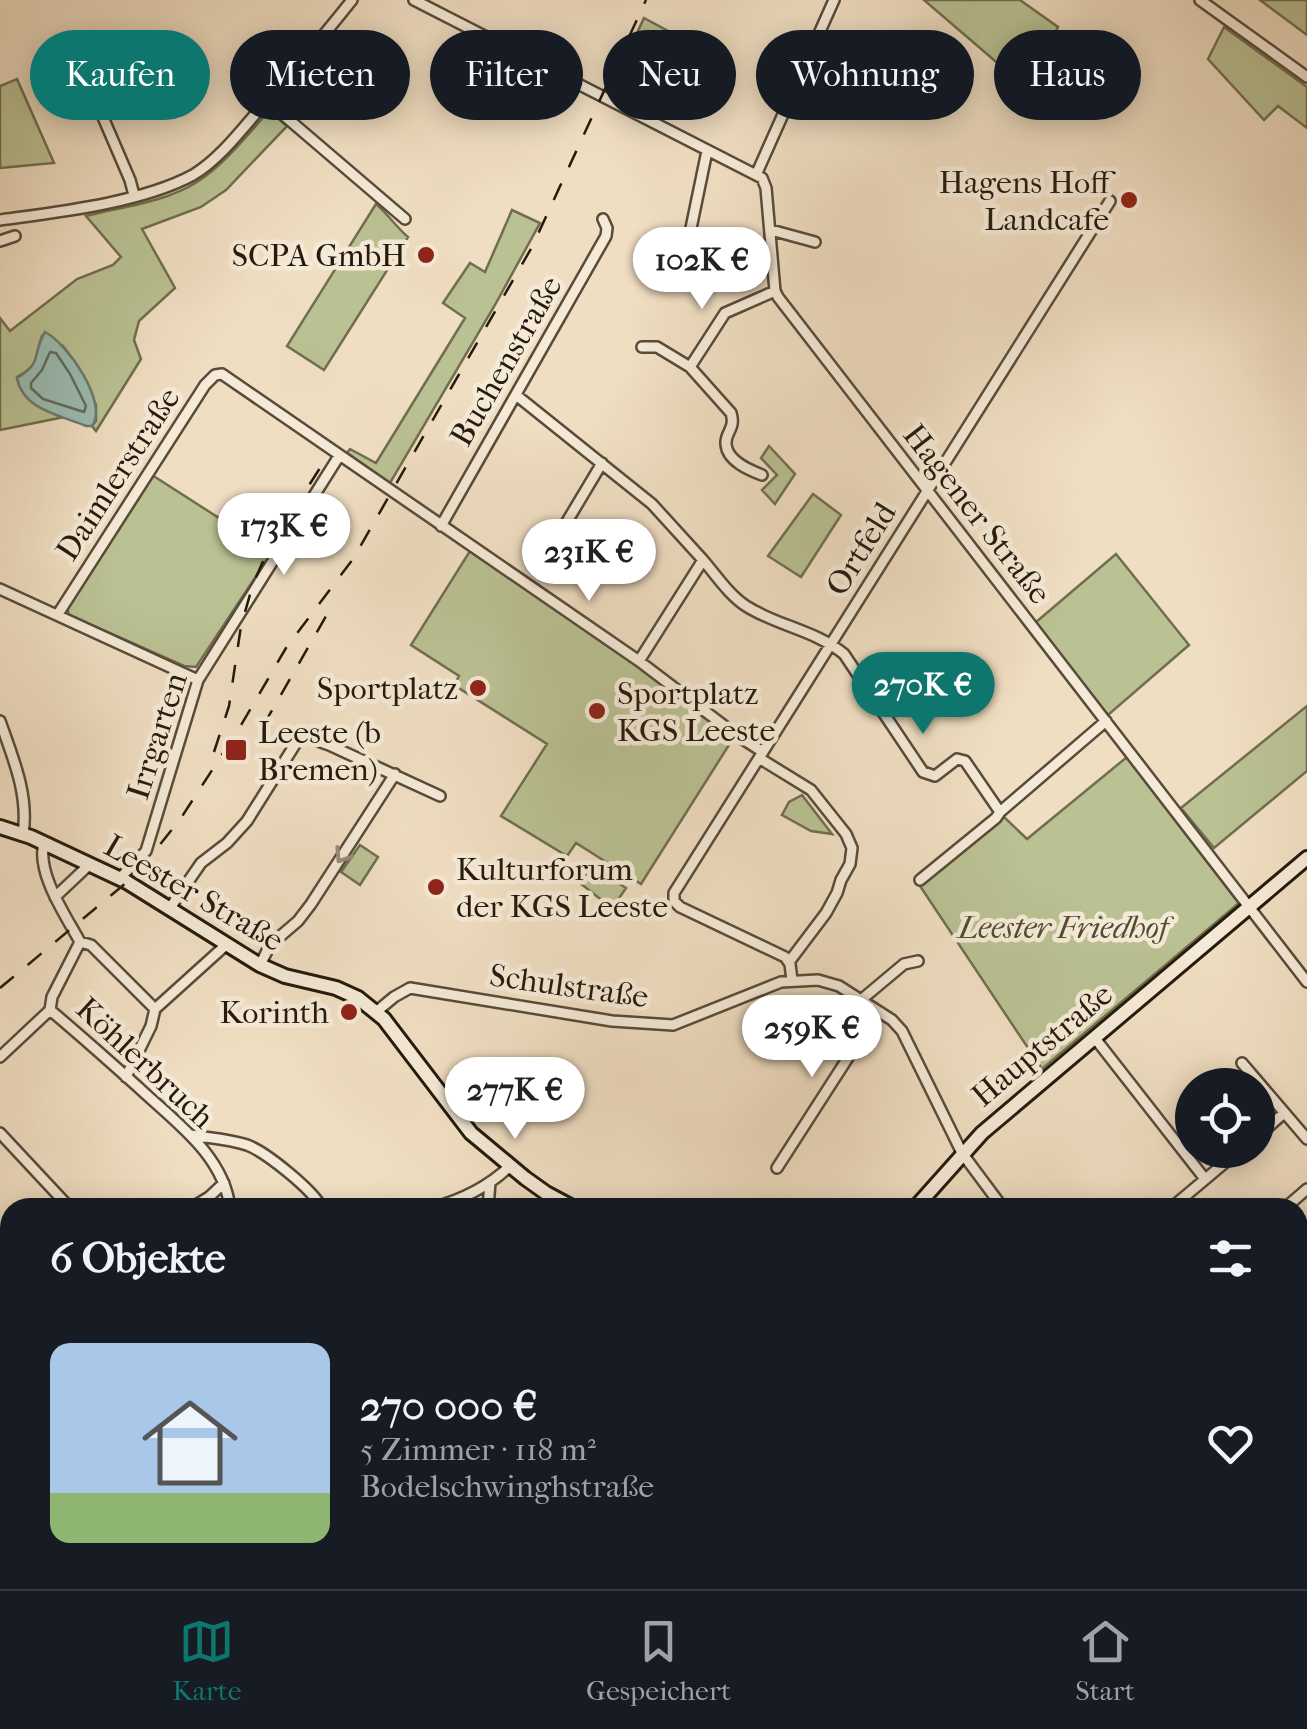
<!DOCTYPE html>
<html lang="de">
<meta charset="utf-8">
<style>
body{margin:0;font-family:"IM FELL French Canon",serif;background:#20242c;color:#f1f3f6;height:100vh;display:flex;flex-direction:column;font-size:38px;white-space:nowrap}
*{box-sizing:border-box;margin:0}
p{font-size:32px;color:#9ea1a6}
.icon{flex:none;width:55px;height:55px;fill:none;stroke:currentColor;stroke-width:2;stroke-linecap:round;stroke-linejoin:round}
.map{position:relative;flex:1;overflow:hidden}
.sheet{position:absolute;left:0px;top:1198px;width:1308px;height:392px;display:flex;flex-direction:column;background:#171b24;border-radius:30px 30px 0 0;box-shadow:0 5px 25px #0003}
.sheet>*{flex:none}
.banner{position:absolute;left:30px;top:30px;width:1248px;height:90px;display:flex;gap:20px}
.tools{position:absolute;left:1175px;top:1068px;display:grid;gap:20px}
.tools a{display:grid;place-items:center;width:100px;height:100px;border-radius:50%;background:#171b24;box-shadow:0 5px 25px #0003;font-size:50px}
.price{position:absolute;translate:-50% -85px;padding:0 22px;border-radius:35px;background:#fff;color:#222;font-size:32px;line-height:65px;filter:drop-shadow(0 2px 5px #0008)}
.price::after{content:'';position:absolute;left:50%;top:60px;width:30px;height:22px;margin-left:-15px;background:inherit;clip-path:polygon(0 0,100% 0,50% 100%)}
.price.active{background:#0f766e;color:#fff}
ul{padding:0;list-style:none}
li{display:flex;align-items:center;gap:30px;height:250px;padding:0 50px}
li+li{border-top:2px solid #363941}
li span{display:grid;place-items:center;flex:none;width:280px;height:200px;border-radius:20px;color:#555}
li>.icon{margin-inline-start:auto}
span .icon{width:120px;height:120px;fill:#fffc;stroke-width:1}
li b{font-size:42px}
h2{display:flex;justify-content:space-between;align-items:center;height:120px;padding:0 50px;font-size:42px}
.tag{padding:0 35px;border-radius:45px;background:#171b24;box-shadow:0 5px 25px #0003;font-size:35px;line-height:90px}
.tag.active{background:#0f766e;color:#fff}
.menu{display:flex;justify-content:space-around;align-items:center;height:140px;border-top:2px solid #363941;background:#171b24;font-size:28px;color:#9ea1a6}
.menu a{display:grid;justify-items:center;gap:5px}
.menu .active{color:#0f766e}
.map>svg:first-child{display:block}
.green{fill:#bac193;stroke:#706e50;stroke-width:2.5}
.water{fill:#9abcb1;stroke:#6b7b6f;stroke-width:2.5}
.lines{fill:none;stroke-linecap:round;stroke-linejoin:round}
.shore{stroke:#606b5f;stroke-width:2.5}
.stream{stroke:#6b7b6f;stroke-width:2.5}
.street-casing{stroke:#584b3a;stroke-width:14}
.secondary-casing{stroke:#251a0d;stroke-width:18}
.street{stroke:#f5ead7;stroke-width:9}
.secondary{stroke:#f5ead7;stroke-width:12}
.rail{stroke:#251a0d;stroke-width:2.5;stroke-dasharray:18 18;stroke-linecap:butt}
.oneway{stroke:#978c7c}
.poi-dot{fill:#8f2418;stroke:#f5ead7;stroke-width:4}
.labels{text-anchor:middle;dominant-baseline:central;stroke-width:9;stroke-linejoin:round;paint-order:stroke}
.poi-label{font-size:32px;fill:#251a0d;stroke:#f5ead7;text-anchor:end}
.street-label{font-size:32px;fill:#251a0d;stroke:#f5ead7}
.park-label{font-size:32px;font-style:italic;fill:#524c35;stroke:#f5ead7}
</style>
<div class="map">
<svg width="1307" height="1589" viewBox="0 0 1307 1589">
<rect width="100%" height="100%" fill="#f0dec2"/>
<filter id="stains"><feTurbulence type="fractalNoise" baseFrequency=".002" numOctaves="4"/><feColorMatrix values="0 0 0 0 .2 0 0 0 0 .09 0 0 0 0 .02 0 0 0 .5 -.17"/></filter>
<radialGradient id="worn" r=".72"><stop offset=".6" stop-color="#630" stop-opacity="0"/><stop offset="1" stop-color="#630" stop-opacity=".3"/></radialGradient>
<path class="green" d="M 924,0 L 1020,0 L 1058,27 L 1032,78 L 1016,79 Z
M 1260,0 L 1307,0 L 1307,35 Z
M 644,18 L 728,63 L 725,69 L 708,61 L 701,74 L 662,55 L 651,79 L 628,67 L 614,96 L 609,93 Z
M 1224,27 L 1307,87 L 1307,128 L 1278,106 L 1264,120 L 1208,59 Z
M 17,79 L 54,163 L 0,168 L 0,86 Z
M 269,111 L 287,126 L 226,190 L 201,207 L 142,229 L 175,288 L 139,321 L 134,340 L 141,359 L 96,431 L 92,426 L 96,421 L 96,405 L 79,368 L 63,346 L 42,336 C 33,360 41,364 17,377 C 20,397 46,410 64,417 L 0,430 L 0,318 L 10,331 L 77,279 L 113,265 L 121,257 L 86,216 C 122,207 166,202 197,182 C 225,164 247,135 269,111 Z
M 376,204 C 388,214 396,227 408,237 L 324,370 L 287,346 Z
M 512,210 L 540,223 L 495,305 L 390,483 L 347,453 L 350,449 L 376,463 L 465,318 L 443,303 L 470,263 L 485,272 Z
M 769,446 L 795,474 L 775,504 L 762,490 L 777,475 L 761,458 Z
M 152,475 L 272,552 L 196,667 L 184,666 L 69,615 L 67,607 Z
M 813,494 L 841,515 L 801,577 L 768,556 Z
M 470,551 L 641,667 L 734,737 L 641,884 L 576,843 L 567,856 L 501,816 L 547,744 L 454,685 L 459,676 L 411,645 Z
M 1116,554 L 1189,645 L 1108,715 L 1035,623 Z
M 1307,706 L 1307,771 L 1214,848 L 1181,808 Z
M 1127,757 L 1239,903 L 1042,1069 L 920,886 L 1002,815 L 1027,839 Z
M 802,795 L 832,834 L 811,831 L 782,815 L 789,802 Z
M 360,845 L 378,857 L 360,885 L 341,872 Z
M 592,866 L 626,888 L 615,904 L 603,901 L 581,884 Z
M 153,1580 L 232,1580 L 236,1589 L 132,1589 Z"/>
<path class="water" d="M 45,332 C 67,343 109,403 92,426 L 86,426 C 60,415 23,410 17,378 C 44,362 31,355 45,332 Z"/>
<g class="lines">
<path class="shore" d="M 50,352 L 56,353 L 70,374 L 86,406 L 84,412 L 43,399 L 31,388 L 31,383 L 42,370 Z"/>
<path class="stream" d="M 0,1277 L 10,1282
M 217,1580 L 221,1589"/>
<g class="street-casing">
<path id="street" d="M 414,0 L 762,178 L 766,188 L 775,291 L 778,297 L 1307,982
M 1200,0 L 1307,77
M 69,42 L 93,94
M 267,101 L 405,219
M 756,175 L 834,0
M 134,195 L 130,180 L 93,94 L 161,64
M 0,220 C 58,212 141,203 193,175 C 218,160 239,133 258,111 C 290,75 322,38 352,0
M 771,230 L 815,242
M 0,241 L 15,236
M 671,244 L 690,233 L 707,151
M 642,347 L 657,347 L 690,367 L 725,313 L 775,291
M 690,367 L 731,413 C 736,429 725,432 726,444 C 727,461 749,470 762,475
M 516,395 L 652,504 L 703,560 L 639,661
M 441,526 L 606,236 L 607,228 L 603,219
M 553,545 L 602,463
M 703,560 C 716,575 729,595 746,606 C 777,626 815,630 844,654 L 923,772 L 935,776 L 957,759 L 965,761 L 1000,812
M 0,589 L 198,680
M 58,614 L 205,385 L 215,375 L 222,374 L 639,661 L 735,734 L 763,752
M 0,721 C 13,758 29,795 23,834
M 759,758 L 811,790 L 846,834 L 852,848 L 850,864 L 841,880 L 837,893 L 826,913 L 789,962
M 120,878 L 146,851 L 198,680 L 339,456
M 920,880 L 996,818 L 1000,812 L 1106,721
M 55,897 L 90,864
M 170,908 L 201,863 L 227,843 L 247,821 L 301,735 L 329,745 L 440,796
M 80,942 L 91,945 L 155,1009
M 260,965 L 270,945 L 298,921 L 311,904 L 395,774
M 792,980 L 790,964 L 785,957 L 680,907 L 674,901 L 674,893 L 1110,201
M 861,1000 L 904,964 L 918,961
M 50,1010 C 80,1035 109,1061 138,1087 C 174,1121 224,1155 230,1208
M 376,1012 L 394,997 L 410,988 L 612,1021 L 673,1025 L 781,982 L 818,980 L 839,986 L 892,1020 L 902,1031 L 962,1153 L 1003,1208
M 1094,1037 L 1205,1179
M 0,1057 L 50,1010 L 52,997 L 80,942 C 66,916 36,873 44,843
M 1242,1063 L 1307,1139
M 126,1077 L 151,1026 L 155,1009 L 227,944
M 0,1133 L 70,1208
M 191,1135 C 209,1138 229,1139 247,1145 C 266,1152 313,1190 322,1208
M 1258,1136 L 1284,1113
M 777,1168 L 878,1011
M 191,1208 L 209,1197 L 224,1183
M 432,1208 C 461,1200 488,1187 510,1166
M 488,1208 L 490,1182
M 1171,1208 L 1240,1150
M 1285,1208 L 1307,1189
M 1298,1571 L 1307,1583
M 48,1580 L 48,1589
M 343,1580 L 346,1589
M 662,1580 L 671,1589
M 873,1580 L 883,1589
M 818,1589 L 823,1580
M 985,1589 L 996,1580"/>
</g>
<g class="secondary-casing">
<path id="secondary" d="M 0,827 L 31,837 L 127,882 L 260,965 L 285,976 L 336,988 L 358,998 L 384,1019 L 471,1133 L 525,1178 L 546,1193 L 574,1208
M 915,1208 L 982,1133 L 1307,858
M 971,1580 L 974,1589
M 545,1589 L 551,1580"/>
</g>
<use href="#street" class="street"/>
<use href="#secondary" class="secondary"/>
<path class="rail" d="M 263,726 L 329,611
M 214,752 L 229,706 L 241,626 L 253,584 L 269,548 L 327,457
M 0,988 L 127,882 L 162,842 L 181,818 L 240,727 L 286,648 L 353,559 L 532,247 L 646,0"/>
</g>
<defs><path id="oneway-chevron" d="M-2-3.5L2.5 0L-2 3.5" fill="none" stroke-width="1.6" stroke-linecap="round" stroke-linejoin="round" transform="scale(2.5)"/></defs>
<use class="oneway" href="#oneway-chevron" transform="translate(342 856) rotate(123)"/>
<g class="poi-dot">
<circle cx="1129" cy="200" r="10"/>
<circle cx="426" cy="255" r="10"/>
<circle cx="478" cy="688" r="10"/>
<circle cx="597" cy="711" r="10"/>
<rect x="224" y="738" width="24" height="24" rx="5"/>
<circle cx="436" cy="887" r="10"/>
<circle cx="349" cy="1012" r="10"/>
</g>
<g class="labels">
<g class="poi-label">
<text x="1109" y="182">Hagens Hoff<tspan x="1109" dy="37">Landcafe</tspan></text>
<text x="406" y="255">SCPA GmbH</text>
<text x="458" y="688">Sportplatz</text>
<text x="617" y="693" text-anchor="start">Sportplatz<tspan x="617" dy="37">KGS Leeste</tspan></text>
<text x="258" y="732" text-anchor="start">Leeste (b<tspan x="258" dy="37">Bremen)</tspan></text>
<text x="456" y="869" text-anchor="start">Kulturforum<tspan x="456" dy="37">der KGS Leeste</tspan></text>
<text x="329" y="1012">Korinth</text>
</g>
<g class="street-label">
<text transform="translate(506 361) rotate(-60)">Buchenstraße</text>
<text transform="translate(118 474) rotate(-57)">Daimlerstraße</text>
<text transform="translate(977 514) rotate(52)">Hagener Straße</text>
<text transform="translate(861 549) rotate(-58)">Ortfeld</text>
<text transform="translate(157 736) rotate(-72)">Irrgarten</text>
<text transform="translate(194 893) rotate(30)">Leester Straße</text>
<text transform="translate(569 986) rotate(8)">Schulstraße</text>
<text transform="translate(1042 1045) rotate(-40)">Hauptstraße</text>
<text transform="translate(145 1063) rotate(43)">Köhlerbruch</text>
</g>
<g class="park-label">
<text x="1063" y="927">Leester Friedhof</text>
</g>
</g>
<rect width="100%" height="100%" filter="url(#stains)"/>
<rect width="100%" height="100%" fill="url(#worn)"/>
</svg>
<div class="tools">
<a><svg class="icon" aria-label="locate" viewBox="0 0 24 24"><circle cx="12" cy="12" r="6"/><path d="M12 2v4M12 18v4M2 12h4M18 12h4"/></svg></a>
</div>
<b class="price" style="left:702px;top:312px">102K €</b>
<b class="price" style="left:284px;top:578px">173K €</b>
<b class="price" style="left:589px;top:604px">231K €</b>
<b class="price active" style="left:923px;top:737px">270K €</b>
<b class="price" style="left:812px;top:1080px">259K €</b>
<b class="price" style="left:515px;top:1142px">277K €</b>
<div class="banner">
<a class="tag active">Kaufen</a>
<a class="tag">Mieten</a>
<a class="tag">Filter</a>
<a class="tag">Neu</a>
<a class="tag">Wohnung</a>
<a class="tag">Haus</a>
</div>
<section class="sheet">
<h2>6 Objekte<svg class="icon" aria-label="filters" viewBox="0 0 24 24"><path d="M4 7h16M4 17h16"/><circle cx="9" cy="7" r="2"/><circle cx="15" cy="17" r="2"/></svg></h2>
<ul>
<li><span style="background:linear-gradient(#a9c7e8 75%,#8fb573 0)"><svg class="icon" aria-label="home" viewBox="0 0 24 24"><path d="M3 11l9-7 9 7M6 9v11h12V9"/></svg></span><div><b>270 000 €</b><p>5 Zimmer · 118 m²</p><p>Bodelschwinghstraße</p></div><svg class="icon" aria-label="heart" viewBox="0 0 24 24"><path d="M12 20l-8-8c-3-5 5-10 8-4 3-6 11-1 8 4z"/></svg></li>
</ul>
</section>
</div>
<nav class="menu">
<a class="active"><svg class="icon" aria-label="map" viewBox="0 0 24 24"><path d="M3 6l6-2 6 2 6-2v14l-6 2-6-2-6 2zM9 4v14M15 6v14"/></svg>Karte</a>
<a><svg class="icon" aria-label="saved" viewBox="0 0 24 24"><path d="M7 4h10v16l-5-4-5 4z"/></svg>Gespeichert</a>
<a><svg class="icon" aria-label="home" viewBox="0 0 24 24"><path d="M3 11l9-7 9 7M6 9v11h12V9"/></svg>Start</a>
</nav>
